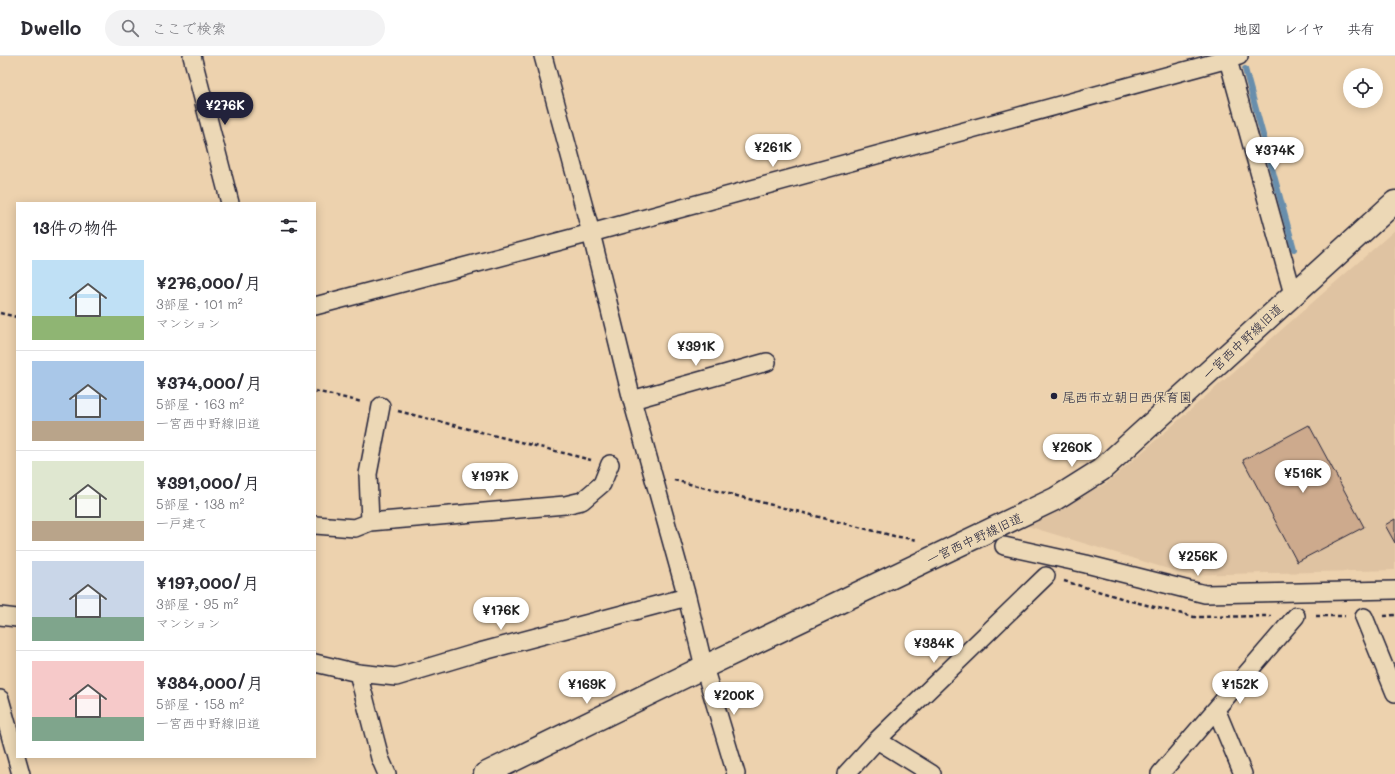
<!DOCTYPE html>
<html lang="ja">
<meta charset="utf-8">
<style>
body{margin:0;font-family:Mali,"Klee One",sans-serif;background:#f2f2f3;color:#2b2b33;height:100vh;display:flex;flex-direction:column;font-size:15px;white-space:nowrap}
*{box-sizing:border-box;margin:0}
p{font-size:13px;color:#7c7c81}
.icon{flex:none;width:22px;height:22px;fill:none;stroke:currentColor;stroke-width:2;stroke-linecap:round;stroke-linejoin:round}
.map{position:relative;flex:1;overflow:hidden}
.panel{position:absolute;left:16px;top:146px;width:300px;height:556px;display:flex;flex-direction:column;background:#fff;border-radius:0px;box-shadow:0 2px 10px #0003}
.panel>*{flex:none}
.fabs{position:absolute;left:1343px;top:12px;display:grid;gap:8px}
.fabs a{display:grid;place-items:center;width:40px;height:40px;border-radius:50%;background:#fff;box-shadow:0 2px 10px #0003;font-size:20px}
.price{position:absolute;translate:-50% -34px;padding:0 9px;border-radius:14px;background:#fff;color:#222;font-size:13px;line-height:26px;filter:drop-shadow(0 1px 2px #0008)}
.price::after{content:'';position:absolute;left:50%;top:24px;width:12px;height:9px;margin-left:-6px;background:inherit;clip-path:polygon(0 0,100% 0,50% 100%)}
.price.active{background:#22223b;color:#fff}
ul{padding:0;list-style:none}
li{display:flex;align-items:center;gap:12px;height:100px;padding:0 16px}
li+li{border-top:1px solid #e1e1e2}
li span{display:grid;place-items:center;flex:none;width:112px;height:80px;border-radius:0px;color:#555}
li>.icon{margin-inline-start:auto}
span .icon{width:48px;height:48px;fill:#fffc;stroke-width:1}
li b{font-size:17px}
h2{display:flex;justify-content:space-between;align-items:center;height:48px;padding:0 16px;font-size:17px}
header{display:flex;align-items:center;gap:24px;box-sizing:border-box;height:56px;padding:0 20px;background:#fff;border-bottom:1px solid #e1e1e2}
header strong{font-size:19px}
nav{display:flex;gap:22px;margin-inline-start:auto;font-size:14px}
.search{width:280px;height:36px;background:#f2f2f3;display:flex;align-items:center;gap:10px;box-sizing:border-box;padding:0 14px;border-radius:22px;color:#7c7c81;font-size:15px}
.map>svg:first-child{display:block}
.built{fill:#dfc3a2}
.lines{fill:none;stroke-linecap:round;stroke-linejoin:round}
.stream{stroke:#678eac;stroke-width:6}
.building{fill:#cdaa8d;stroke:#22223b}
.street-casing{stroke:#22223b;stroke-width:20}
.secondary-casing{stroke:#22223b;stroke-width:25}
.path{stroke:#22223b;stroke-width:2.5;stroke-dasharray:4 3;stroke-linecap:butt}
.street{stroke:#ecd8b6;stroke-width:17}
.secondary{stroke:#ecd8b6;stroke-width:22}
.poi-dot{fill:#22223b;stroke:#ecd8b6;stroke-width:1.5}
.labels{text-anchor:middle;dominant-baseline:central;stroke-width:3;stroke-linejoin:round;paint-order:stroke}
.street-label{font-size:13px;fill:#22223b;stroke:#ecd8b6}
.poi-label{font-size:13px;fill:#22223b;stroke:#ecd8b6;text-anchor:start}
</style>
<header>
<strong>Dwello</strong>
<div class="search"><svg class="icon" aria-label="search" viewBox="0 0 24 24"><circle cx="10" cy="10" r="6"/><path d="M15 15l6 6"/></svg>ここで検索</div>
<nav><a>地図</a><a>レイヤ</a><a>共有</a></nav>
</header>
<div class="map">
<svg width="1395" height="718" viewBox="0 0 1395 718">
<rect width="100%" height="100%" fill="#edd2ae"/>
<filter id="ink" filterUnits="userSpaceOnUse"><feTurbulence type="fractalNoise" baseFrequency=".025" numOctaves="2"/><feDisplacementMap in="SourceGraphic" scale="8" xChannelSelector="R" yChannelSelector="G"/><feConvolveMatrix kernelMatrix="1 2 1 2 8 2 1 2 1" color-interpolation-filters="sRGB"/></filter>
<g filter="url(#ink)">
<path class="built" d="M 1395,174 L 1395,514 L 1188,519 L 1024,469 L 1107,427 Z"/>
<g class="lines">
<path class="stream" d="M 1245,13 L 1294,193"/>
</g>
<path class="building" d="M 1309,369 L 1364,471 L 1297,506 L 1243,404 Z
M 1395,463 L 1395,487 L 1385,469 Z"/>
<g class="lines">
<g class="street-casing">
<path id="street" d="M 192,0 L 230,147
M 543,0 L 591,177 L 632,344 L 687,541 L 704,611 L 736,718
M 1227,0 L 1293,238
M 315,250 L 591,177 L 1239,0
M 632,344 L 767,306
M 370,466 L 565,449 L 582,445 L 602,428 L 610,408
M 315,469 L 355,472 L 370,466 L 368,418 L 381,350
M 1004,490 L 1086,508 L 1205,538 L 1395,534
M 0,560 L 17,562
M 1364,561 L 1395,637
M 315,607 L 358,617 L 396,621 L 476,597 L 687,541
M 358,617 L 380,702 L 387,718
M 0,643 L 21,718
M 1216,653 L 1243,718
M 877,684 L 932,718
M 846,718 L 877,684 L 1046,520
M 1160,718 L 1296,560"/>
</g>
<g class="secondary-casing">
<path id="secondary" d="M 485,718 L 704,611 L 1055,443 L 1101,414 L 1395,146"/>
</g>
<path class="path" d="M 0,257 L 17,261
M 315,335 L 362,346
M 398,355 L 591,404
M 674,424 L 894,480 L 917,484
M 1064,525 L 1131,545 L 1194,561 L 1271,560
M 1316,560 L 1345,560
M 1384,560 L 1395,559"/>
<use href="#street" class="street"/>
<use href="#secondary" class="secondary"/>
</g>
</g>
<circle class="poi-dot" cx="1054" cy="340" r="4"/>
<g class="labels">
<g class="street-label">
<text transform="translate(1242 285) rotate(-43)">一宮西中野線旧道</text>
<text transform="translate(974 482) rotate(-25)">一宮西中野線旧道</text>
</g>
<g class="poi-label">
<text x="1062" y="340">尾西市立朝日西保育園</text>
</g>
</g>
</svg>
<div class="fabs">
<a><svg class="icon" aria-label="locate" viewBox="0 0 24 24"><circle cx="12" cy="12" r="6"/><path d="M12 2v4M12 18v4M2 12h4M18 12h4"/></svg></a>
</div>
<b class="price active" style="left:225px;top:70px">¥276K</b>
<b class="price" style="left:773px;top:112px">¥261K</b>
<b class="price" style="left:1275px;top:115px">¥374K</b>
<b class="price" style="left:696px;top:311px">¥391K</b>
<b class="price" style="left:1072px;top:412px">¥260K</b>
<b class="price" style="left:1303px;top:438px">¥516K</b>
<b class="price" style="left:490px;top:441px">¥197K</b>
<b class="price" style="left:1198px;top:521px">¥256K</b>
<b class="price" style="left:501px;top:575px">¥176K</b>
<b class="price" style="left:934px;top:608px">¥384K</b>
<b class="price" style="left:587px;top:649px">¥169K</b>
<b class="price" style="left:1240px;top:649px">¥152K</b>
<b class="price" style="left:734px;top:660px">¥200K</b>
<section class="panel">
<h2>13件の物件<svg class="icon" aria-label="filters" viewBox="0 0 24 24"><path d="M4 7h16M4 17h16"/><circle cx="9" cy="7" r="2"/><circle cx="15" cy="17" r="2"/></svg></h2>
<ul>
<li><span style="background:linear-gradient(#bfe0f5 70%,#8fb573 0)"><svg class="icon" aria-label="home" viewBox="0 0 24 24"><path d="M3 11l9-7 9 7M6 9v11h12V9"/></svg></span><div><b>¥276,000/月</b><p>3部屋 · 101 m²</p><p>マンション</p></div></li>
<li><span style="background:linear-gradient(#a9c7e8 75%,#b9a48a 0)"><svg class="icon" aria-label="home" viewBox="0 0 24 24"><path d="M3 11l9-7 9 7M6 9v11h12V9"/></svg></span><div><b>¥374,000/月</b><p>5部屋 · 163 m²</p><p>一宮西中野線旧道</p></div></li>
<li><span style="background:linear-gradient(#dfe7d0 75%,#b9a48a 0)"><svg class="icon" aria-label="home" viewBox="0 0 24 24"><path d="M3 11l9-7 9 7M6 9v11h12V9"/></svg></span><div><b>¥391,000/月</b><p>5部屋 · 138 m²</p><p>一戸建て</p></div></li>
<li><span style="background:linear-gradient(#c9d6e8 70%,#7fa58c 0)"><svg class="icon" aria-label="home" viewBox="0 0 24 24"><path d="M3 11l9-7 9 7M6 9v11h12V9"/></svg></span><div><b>¥197,000/月</b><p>3部屋 · 95 m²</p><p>マンション</p></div></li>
<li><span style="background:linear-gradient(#f6c9c9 70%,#7fa58c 0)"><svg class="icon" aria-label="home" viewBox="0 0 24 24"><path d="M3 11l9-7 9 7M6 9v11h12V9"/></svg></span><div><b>¥384,000/月</b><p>5部屋 · 158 m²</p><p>一宮西中野線旧道</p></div></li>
</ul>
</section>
</div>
